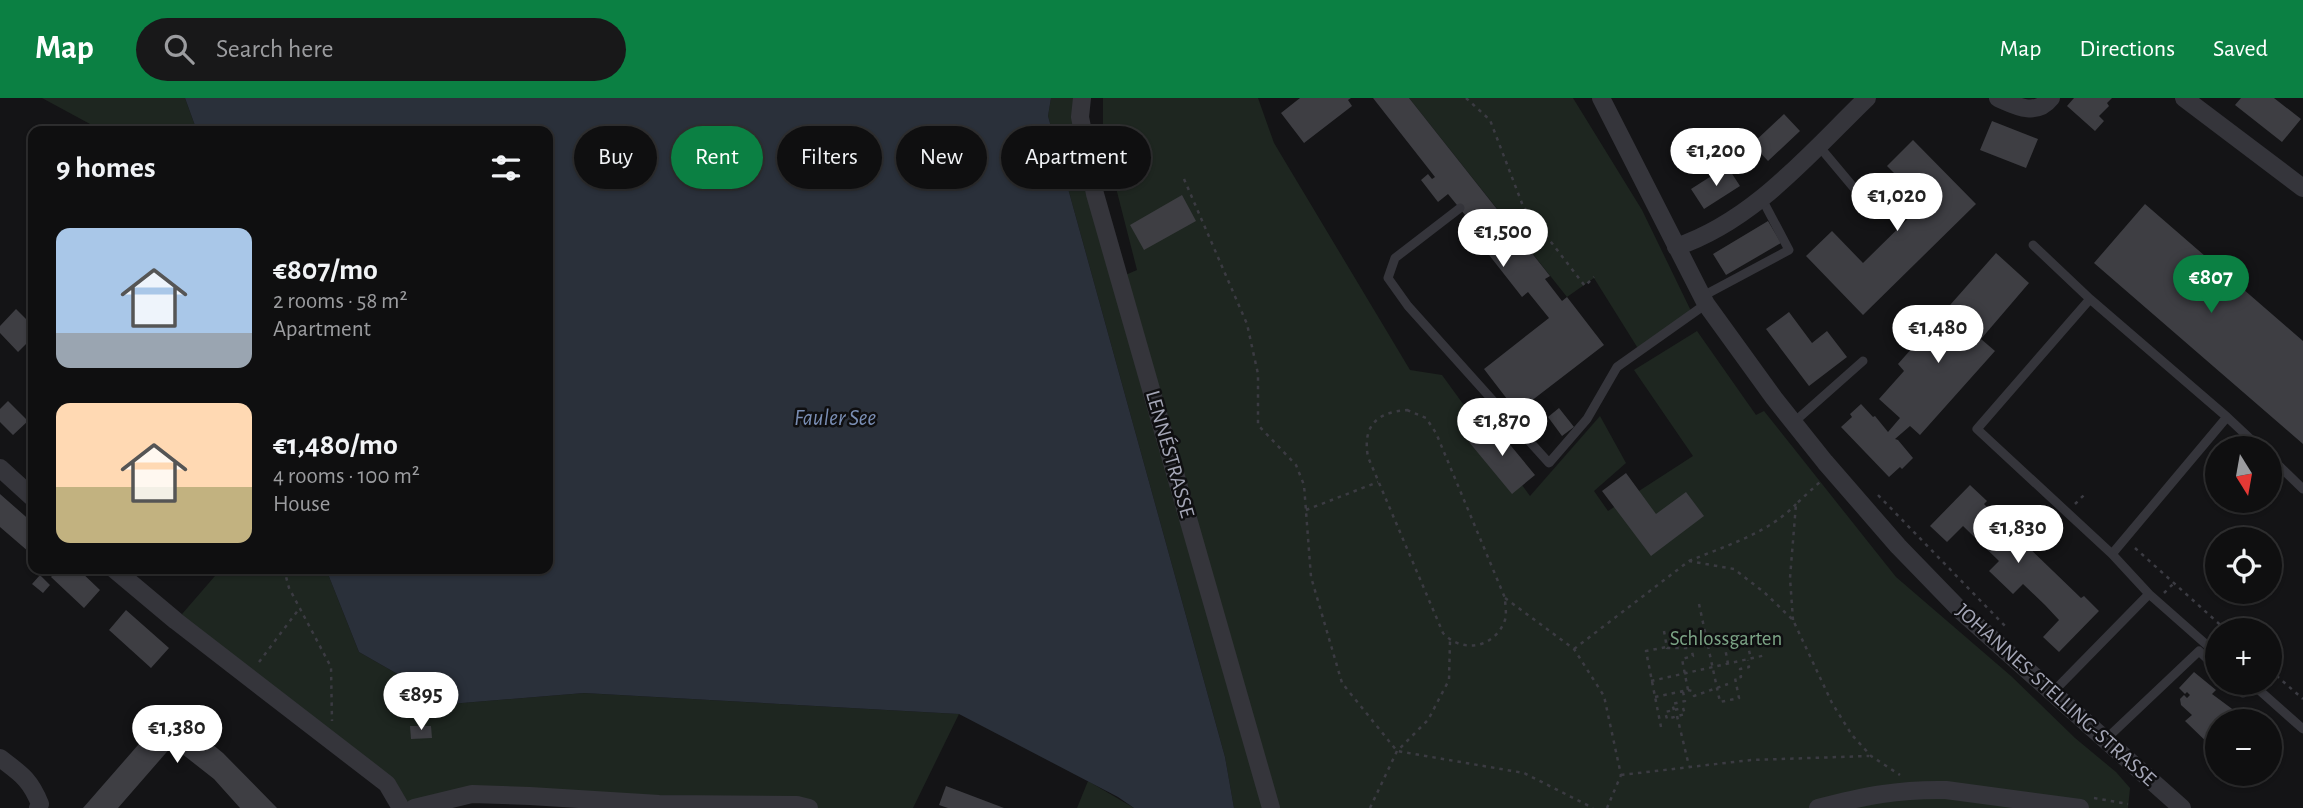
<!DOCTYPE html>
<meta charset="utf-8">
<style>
body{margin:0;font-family:"Alegreya Sans",sans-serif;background:#181819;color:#f1f3f6;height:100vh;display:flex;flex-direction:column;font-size:26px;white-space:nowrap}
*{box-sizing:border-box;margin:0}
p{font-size:23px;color:#9b9c9f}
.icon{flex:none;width:38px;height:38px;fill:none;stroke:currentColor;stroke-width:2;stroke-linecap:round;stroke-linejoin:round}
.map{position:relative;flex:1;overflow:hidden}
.details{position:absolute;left:28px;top:28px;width:525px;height:448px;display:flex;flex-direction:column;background:#0f0f10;border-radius:14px;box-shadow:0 2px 5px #0004,0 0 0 2px #2f2f30}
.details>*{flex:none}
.top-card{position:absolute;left:574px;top:28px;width:665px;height:63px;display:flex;gap:14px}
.needle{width:46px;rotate:169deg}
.controls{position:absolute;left:2205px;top:338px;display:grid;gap:14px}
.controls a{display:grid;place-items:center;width:77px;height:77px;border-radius:50%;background:#0f0f10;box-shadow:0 2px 5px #0004,0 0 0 2px #2f2f30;font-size:35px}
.price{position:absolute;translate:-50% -60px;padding:0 16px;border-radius:24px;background:#fff;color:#222;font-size:23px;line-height:46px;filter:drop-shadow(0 2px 4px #0008)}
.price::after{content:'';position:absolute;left:50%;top:42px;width:21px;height:16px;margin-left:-10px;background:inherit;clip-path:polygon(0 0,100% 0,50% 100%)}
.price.active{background:#0b8043;color:#fff}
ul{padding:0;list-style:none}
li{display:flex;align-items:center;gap:21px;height:175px;padding:0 28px}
li span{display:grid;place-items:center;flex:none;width:196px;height:140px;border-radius:14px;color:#555}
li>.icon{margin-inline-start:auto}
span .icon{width:84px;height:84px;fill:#fffc;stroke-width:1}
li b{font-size:30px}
h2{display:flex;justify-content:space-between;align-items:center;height:84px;padding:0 28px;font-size:30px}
.pill{padding:0 24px;border-radius:32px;background:#0f0f10;box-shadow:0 2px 5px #0004,0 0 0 2px #2f2f30;font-size:24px;line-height:63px}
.pill.active{background:#0b8043;color:#fff}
header{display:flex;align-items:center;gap:42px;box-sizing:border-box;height:98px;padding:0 35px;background:#0b8043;color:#fff}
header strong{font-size:33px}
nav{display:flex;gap:38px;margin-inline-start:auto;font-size:24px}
.search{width:490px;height:63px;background:#181819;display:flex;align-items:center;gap:18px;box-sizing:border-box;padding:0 24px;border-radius:38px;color:#9b9c9f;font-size:26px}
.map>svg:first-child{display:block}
.green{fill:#1e2620}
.water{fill:#2a303a}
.building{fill:#3e3e43}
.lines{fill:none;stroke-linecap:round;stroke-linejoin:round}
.path{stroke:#3b3b42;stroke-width:2.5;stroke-dasharray:3.5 5;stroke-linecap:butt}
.service{stroke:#35353b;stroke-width:9}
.minor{stroke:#35353b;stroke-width:18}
.labels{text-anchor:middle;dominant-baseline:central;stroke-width:5;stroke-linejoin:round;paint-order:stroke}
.street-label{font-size:21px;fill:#a5a7b7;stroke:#0f0f11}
.park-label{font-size:21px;fill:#7ba385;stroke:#0f0f11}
.water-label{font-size:23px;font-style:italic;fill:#7a8eb4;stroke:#0f0f11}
</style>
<header>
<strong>Map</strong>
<div class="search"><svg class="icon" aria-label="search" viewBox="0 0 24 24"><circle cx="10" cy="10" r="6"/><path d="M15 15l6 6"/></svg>Search here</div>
<nav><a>Map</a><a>Directions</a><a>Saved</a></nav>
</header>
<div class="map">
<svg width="2303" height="710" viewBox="0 0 2303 710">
<rect width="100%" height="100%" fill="#141416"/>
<path class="green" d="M 42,0 L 185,0 L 197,33 L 103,33 Z
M 1051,0 L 1082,0 L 1080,19 L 1123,178 L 1137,172 L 1103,39 L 1103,0 L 1258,0 L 1274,45 L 1410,272 L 1442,277 L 1530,398 L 1600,318 L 1626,365 L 1594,393 L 1608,413 L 1693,358 L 1634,272 L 1697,233 L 1756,317 L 1764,313 L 1896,479 L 2011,578 L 2075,640 L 2116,674 L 2130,690 L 2128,710 L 1234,710 L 1225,659 L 1048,18 Z
M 1409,0 L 1573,0 L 1642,112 L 1692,215 L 1639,252 L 1594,180 L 1567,199 Z
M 221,471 L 326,471 L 359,554 L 450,606 L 584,595 L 959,616 L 913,710 L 809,710 L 530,698 L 414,710 L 387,686 L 176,523 Z
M 1088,683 L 1134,710 L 1077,710 Z"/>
<path class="water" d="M 185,0 L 1051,0 L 1048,18 L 1225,659 L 1234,710 L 1134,710 L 1118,699 L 959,616 L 584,595 L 450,606 L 359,554 L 326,471 L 548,471 L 548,33 L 197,33 Z"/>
<path class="building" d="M 1300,0 L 1351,0 L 1348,2 L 1352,8 L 1304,45 L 1281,15 Z
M 1373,0 L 1409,0 L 1550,178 L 1545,181 L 1562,203 L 1567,199 L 1604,247 L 1517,314 L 1484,271 L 1549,220 L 1528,194 L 1522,199 L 1482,148 L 1487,144 L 1448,96 L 1438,104 L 1421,82 L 1428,76 L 1432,81 L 1435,79 Z
M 2074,0 L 2112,0 L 2107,5 L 2109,8 L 2099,18 L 2104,23 L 2095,33 L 2067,8 Z
M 2241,0 L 2274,0 L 2301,21 L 2282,44 L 2235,7 Z
M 1784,16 L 1800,33 L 1768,63 L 1752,46 Z
M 1992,23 L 2038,41 L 2026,70 L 1980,52 Z
M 1913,42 L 1976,106 L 1863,217 L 1806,158 L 1832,133 L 1863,165 L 1924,105 L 1887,68 Z
M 1727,68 L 1740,88 L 1704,111 L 1691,91 Z
M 1182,97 L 1196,123 L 1144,152 L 1130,127 Z
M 2145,106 L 2303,243 L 2303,346 L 2094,165 Z
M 1768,123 L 1781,145 L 1726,177 L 1713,156 Z
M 1996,155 L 2029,185 L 1981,241 L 1995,253 L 1920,337 L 1910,328 L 1895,341 L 1898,342 L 1913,360 L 1902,371 L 1900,369 L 1889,379 L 1841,329 L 1852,319 L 1850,316 L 1861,306 L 1873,319 L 1875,318 L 1888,334 L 1900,320 L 1879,301 L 1904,273 L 1898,266 Z
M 16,211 L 33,228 L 33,239 L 18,254 L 0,235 L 0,228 Z
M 1789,214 L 1812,245 L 1827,233 L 1847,259 L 1809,288 L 1766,231 Z
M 8,303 L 28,323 L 13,337 L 0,324 L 0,311 Z
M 1559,310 L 1574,329 L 1562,338 L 1548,319 Z
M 1492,325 L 1535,377 L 1512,396 L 1469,344 Z
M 1626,375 L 1656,416 L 1686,394 L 1704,418 L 1651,458 L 1602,393 Z
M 1970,387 L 1987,403 L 1984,406 L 1992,414 L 2081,500 L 2084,498 L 2099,513 L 2059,554 L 2043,539 L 2059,522 L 2045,507 L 2023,486 L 2013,496 L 1989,473 L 1999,463 L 1963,428 L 1947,444 L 1930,428 Z
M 0,396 L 33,425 L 33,450 L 29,454 L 0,429 Z
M 58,471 L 78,471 L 100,492 L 84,510 L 51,479 Z
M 40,477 L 50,487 L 43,495 L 32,486 Z
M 126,512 L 169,550 L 151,570 L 109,532 Z
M 2194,574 L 2216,592 L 2212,596 L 2239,616 L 2237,618 L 2242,623 L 2217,623 L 2217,654 L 2185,623 L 2192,617 L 2181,607 L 2180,601 L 2184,597 L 2187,600 L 2190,597 L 2187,594 L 2185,596 L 2179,590 Z
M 166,609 L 223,655 L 277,710 L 240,710 L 214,681 L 172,648 L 118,710 L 83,710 L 152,631 L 149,628 Z
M 410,628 L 431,628 L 432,640 L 411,641 Z
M 946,688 L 1004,710 L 948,710 L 939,707 Z"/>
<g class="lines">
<path class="path" d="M 1466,0 L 1490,22 L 1523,108 L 1585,188 L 1594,179
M 1184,81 L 1247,226 L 1258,276 L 1258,327 L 1296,367 L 1304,387 L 1311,479 L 1342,585 L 1397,653 L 1524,675 L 1593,710
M 1407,312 L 1426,320 L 1436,335 L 1505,500 C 1505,506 1507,516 1505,522 C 1495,550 1462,556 1443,535 L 1368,359 C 1362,327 1378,314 1407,312 Z
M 1878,397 L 2005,528
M 2075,406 L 2087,394
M 1306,412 L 1378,384
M 2135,450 L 2226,532
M 2031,452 L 2058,424
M 1689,463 C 1725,448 1769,435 1796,406
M 284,471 L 289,490 L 331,569 L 332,623
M 2164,495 L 2174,485
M 1505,500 L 1574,551 L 1604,598 L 1621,677 L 1607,710
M 1699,506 L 1720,604 L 1739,600 L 1735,580 L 1741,579 L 1740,571 L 1749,569 L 1748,562
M 1793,522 L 1790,480 L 1796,406 L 1821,383
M 1664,533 L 1667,550 L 1691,550
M 1574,551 L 1689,463 L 1734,471 L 1765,495 L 1793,522 L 1832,605 L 1852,637 L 1871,658 L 1900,677
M 259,564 L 299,511
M 1728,566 L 1723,539 L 1745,535 L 1751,561
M 2270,572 L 2303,601
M 1651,583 L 1766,557
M 1688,592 L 1692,593 L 1694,598 L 1728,586
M 1655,599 L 1688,592 L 1682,561 L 1693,558 L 1690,546 L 1723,539 L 1722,537
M 1683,610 L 1685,616 L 1667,621 L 1665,614 Z
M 1674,612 L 1672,606 L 1685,603 L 1683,594
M 1677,618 L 1689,668
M 1661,629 L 1646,553 L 1667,549
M 1621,677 L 1751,662 L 1869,658
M 2094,700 L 2128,706
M 1370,710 L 1397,653 L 1428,622 L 1449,582 L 1450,543"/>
<path class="service" d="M 1818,47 L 1875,115
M 1460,110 L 1395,160 L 1388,180 L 1408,208 L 1549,365 L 1587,321 L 1617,269 L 1706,206
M 2033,147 L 2090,201 L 1977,331 L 2112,456 L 2149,496 L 2052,595
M 1703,198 L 1789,152 L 1762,101
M 2090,201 L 2227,319
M 1793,325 L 1863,263
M 2270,359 L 2303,391
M 2112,456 L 2227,319 L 2260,350
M 2149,496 L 2217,556
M 2232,584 L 2243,595
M 2250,584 L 2303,631
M 2105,642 L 2199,553 L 2217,570"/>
<path class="minor" d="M 1082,0 L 1080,19 L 1095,96 L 1271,710
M 1601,0 L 1706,206 L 1774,300 L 1825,364 L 1898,448 L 1962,514 L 2182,710
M 1998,0 C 2016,8 2036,19 2051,0
M 2184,0 L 2303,90
M 1676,149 C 1754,123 1810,55 1867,0
M 0,370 L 33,400
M 114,471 L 176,523 L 387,686 L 401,710
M 0,660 C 21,676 30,681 40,706 L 38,710
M 414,710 L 472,696 L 530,698 L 659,706 L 797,707 L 809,710
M 1818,710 C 1864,698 1899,691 1946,692 L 2080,710"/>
</g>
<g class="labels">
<g class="street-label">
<text transform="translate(1170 356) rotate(74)">LENNÉSTRASSE</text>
<text transform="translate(2056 597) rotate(42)">JOHANNES-STELLING-STRASSE</text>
</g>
<g class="park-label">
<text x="1726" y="540">Schlossgarten</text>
</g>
<g class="water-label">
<text x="835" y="320">Fauler See</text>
</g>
</g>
</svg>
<div class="controls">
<a><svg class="needle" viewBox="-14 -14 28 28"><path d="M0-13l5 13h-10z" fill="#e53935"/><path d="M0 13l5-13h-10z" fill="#9b9c9f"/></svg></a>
<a><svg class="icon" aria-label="locate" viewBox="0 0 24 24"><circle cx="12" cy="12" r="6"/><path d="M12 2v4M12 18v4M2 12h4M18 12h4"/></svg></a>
<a>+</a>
<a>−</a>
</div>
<b class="price" style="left:1716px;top:90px">€1,200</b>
<b class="price" style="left:1897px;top:135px">€1,020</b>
<b class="price" style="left:1503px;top:171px">€1,500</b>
<b class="price active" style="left:2211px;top:217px">€807</b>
<b class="price" style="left:1938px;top:267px">€1,480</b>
<b class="price" style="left:1502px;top:360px">€1,870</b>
<b class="price" style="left:2018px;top:467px">€1,830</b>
<b class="price" style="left:421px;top:634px">€895</b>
<b class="price" style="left:177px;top:667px">€1,380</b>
<div class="top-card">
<a class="pill">Buy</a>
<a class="pill active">Rent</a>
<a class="pill">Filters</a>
<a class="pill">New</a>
<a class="pill">Apartment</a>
</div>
<section class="details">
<h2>9 homes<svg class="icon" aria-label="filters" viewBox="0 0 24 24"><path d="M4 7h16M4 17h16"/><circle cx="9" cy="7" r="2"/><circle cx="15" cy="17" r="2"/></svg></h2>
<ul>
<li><span style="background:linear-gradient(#a9c7e8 75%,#9aa5b1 0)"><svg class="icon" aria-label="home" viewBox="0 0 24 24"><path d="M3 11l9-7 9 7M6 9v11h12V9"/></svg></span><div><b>€807/mo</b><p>2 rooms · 58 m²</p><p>Apartment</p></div></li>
<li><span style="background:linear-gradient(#ffd9b3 60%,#c2b280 0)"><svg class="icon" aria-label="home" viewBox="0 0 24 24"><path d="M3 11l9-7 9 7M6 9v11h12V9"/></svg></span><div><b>€1,480/mo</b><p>4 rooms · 100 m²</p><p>House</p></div></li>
</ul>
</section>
</div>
